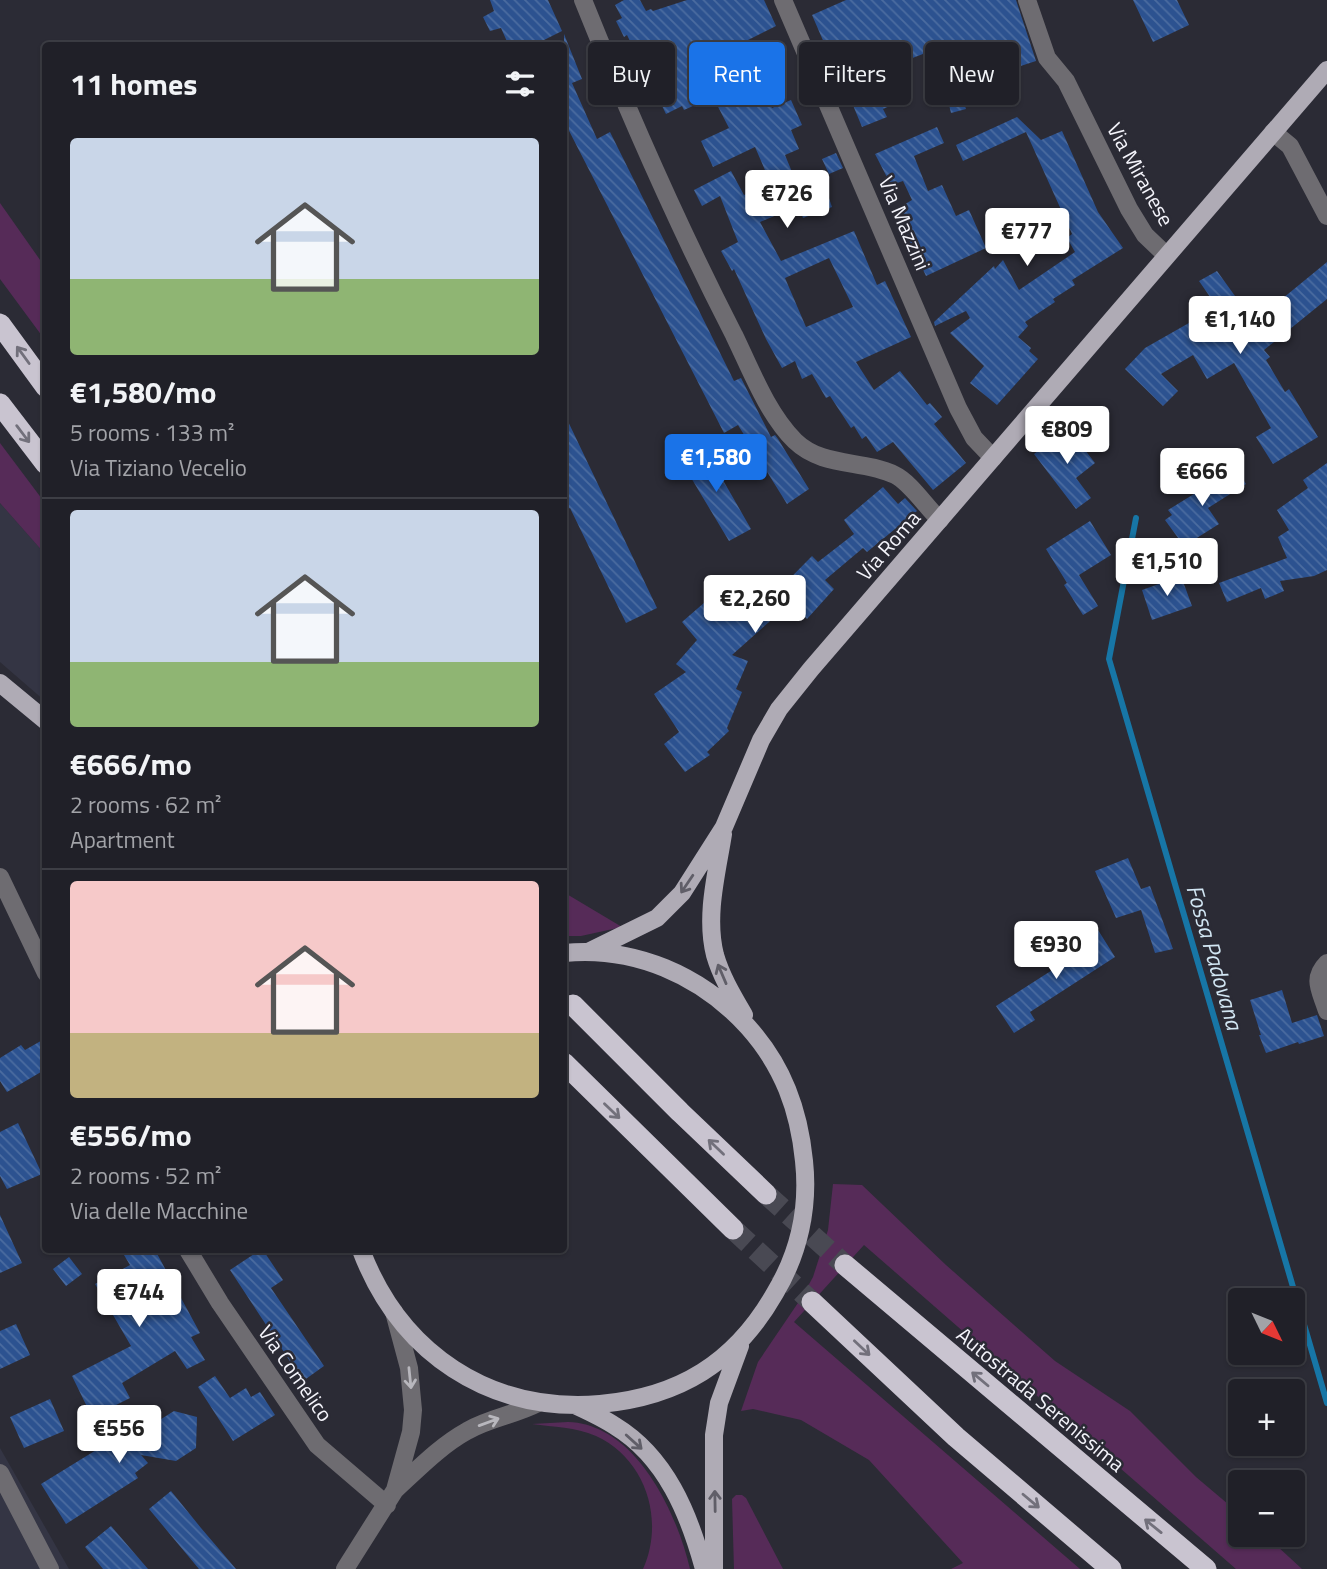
<!DOCTYPE html>
<meta charset="utf-8">
<style>
body{margin:0;font-family:"Titillium Web",sans-serif;background:#282830;color:#f1f3f6;height:100vh;display:flex;flex-direction:column;font-size:26px;white-space:nowrap}
*{box-sizing:border-box;margin:0}
p{font-size:23px;color:#a2a3a8}
.icon{flex:none;width:38px;height:38px;fill:none;stroke:currentColor;stroke-width:2;stroke-linecap:round;stroke-linejoin:round}
.map{position:relative;flex:1;overflow:hidden}
.sheet{position:absolute;left:42px;top:42px;width:525px;height:1211px;display:flex;flex-direction:column;background:#202028;border-radius:7px;box-shadow:0 2px 5px #0004,0 0 0 2px #3d3e45}
.sheet>*{flex:none}
.guide{position:absolute;left:588px;top:42px;width:634px;height:63px;display:flex;gap:14px}
.needle{width:46px;rotate:133deg}
.fabs{position:absolute;left:1228px;top:1288px;display:grid;gap:14px}
.fabs a{display:grid;place-items:center;width:77px;height:77px;border-radius:7px;background:#202028;box-shadow:0 2px 5px #0004,0 0 0 2px #3d3e45;font-size:35px}
.price{position:absolute;translate:-50% -60px;padding:0 16px;border-radius:7px;background:#fff;color:#222;font-size:23px;line-height:46px;filter:drop-shadow(0 2px 4px #0008)}
.price::after{content:'';position:absolute;left:50%;top:42px;width:21px;height:16px;margin-left:-10px;background:inherit;clip-path:polygon(0 0,100% 0,50% 100%)}
.price.active{background:#1a73e8;color:#fff}
ul{padding:0;list-style:none}
li{display:grid;align-content:center;gap:14px;height:371px;padding:0 28px}
li+li{border-top:2px solid #3d3e45}
li span{display:grid;place-items:center;height:217px;border-radius:7px;color:#555}
li>.icon{margin-inline-start:auto}
span .icon{width:126px;height:126px;fill:#fffc;stroke-width:1}
li b{font-size:30px}
h2{display:flex;justify-content:space-between;align-items:center;height:84px;padding:0 28px;font-size:30px}
.chip{padding:0 24px;border-radius:7px;background:#202028;box-shadow:0 2px 5px #0004,0 0 0 2px #3d3e45;font-size:24px;line-height:63px}
.chip.active{background:#1a73e8;color:#fff}
.map>svg:first-child{display:block}
.built{fill:#343544}
.green{fill:#562b58}
.lines{fill:none;stroke-linecap:round;stroke-linejoin:round}
.stream{stroke:#1776a6;stroke-width:6}
.building{fill:url(#building-back-hatch);fill-rule:evenodd}
.highway-tunnel{stroke:#494953;stroke-width:21;stroke-dasharray:21 10;stroke-linecap:butt}
.minor{stroke:#6e6c71;stroke-width:18}
.major{stroke:#afabb5;stroke-width:18}
.highway{stroke:#c9c4d0;stroke-width:21}
.oneway{stroke:#72707b}
.oneway2{stroke:#605e68}
.oneway3{stroke:#b8b7bd}
.labels{text-anchor:middle;dominant-baseline:central;stroke-width:5;stroke-linejoin:round;paint-order:stroke}
.street-label{font-size:21px;fill:#f4f4fb;stroke:#2b2b35}
.water-label{font-size:23px;font-style:italic;fill:#d2e6f3;stroke:#2b2b35}
</style>
<div class="map">
<svg width="1327" height="1569" viewBox="0 0 1327 1569">
<defs>
<pattern id="building-back-hatch" width="6" height="6" patternUnits="userSpaceOnUse" patternTransform="scale(1.75)"><rect width="6" height="6" fill="#2c5290"/><path d="M-1 5l2 2M0 0l6 6M5-1l2 2" fill="none" stroke="#4b6ca0"/></pattern>
</defs>
<rect width="100%" height="100%" fill="#2b2b35"/>
<path class="built" d="M 0,503 L 45,554 L 45,701 L 0,662 Z
M 0,1448 L 69,1569 L 0,1569 Z"/>
<path class="green" d="M 0,203 L 45,267 L 45,340 L 0,279 Z
M 0,443 L 45,503 L 45,554 L 0,503 Z
M 564,891 L 565,893 L 622,927 L 581,936 L 564,936 Z
M 833,1184 L 862,1185 L 946,1265 L 1055,1361 L 1130,1411 L 1196,1477 L 1241,1515 L 1241,1535 L 1265,1535 L 1302,1569 L 1236,1569 L 864,1245 L 794,1322 L 1080,1569 L 951,1569 L 963,1563 L 869,1460 L 801,1420 L 753,1409 L 741,1411 L 758,1362 L 802,1297 L 813,1277 L 828,1230 Z
M 568,1422 C 636,1424 677,1513 690,1569 L 643,1569 C 665,1520 646,1459 596,1436 C 575,1427 554,1427 532,1424 Z
M 736,1495 L 742,1495 L 746,1498 L 783,1569 L 734,1569 L 732,1499 Z"/>
<g class="lines">
<path class="stream" d="M 1136,518 L 1109,659 L 1327,1403"/>
</g>
<path class="building" d="M 490,0 L 548,0 L 562,31 L 532,46 L 509,46 L 501,28 L 490,31 L 483,17 L 494,11 Z
M 624,0 L 640,0 L 646,11 L 651,9 L 653,11 L 687,0 L 764,0 L 776,26 L 748,40 L 751,47 L 735,54 L 758,107 L 769,102 L 772,108 L 791,100 L 802,125 L 791,130 L 799,149 L 785,155 L 797,184 L 821,175 L 832,207 L 803,218 L 798,206 L 760,222 L 781,261 L 854,231 L 877,285 L 885,281 L 911,337 L 856,362 L 874,390 L 900,371 L 927,405 L 930,403 L 942,417 L 934,424 L 966,463 L 933,490 L 893,442 L 877,452 L 866,436 L 862,439 L 854,426 L 851,428 L 830,396 L 826,398 L 812,374 L 802,379 L 795,361 L 782,368 L 766,339 L 734,269 L 732,271 L 721,251 L 738,242 L 720,196 L 702,206 L 694,190 L 731,171 L 744,195 L 771,184 L 755,147 L 713,167 L 701,141 L 729,128 L 713,97 L 684,110 L 682,106 L 666,114 L 627,35 L 624,37 L 616,21 L 622,18 L 615,5 ZM 829,258 L 853,307 L 806,327 L 785,278 Z
M 846,0 L 1016,0 L 1036,61 L 1011,69 L 1002,42 L 972,49 L 981,87 L 997,95 L 972,102 L 973,104 L 965,106 L 966,109 L 951,113 L 938,59 L 930,61 L 928,52 L 892,66 L 906,99 L 883,109 L 887,117 L 862,127 L 850,98 L 879,86 L 867,57 L 833,72 L 825,54 L 828,52 L 812,15 Z
M 1133,0 L 1177,0 L 1189,25 L 1153,42 Z
M 564,34 L 582,79 L 572,83 L 597,139 L 610,132 L 734,381 L 741,378 L 771,437 L 775,435 L 778,439 L 809,489 L 787,504 L 738,425 L 724,433 L 564,121 Z
M 1017,117 L 1041,140 L 1062,131 L 1098,212 L 1123,248 L 1072,280 L 1075,285 L 1053,299 L 1055,302 L 1025,322 L 1028,326 L 1018,337 L 1031,348 L 1029,351 L 1038,359 L 997,405 L 970,383 L 984,366 L 950,333 L 970,318 L 966,311 L 935,326 L 934,322 L 994,266 L 995,269 L 1003,260 L 1019,290 L 1075,252 L 1067,238 L 1072,234 L 1026,132 L 963,161 L 956,145 Z
M 937,127 L 944,143 L 914,156 L 928,191 L 942,185 L 956,216 L 969,210 L 986,248 L 926,276 L 895,210 L 912,200 L 903,181 L 891,185 L 875,154 Z
M 836,153 L 843,168 L 829,174 L 822,159 Z
M 1327,262 L 1327,299 L 1264,350 L 1270,357 L 1266,360 L 1285,392 L 1289,389 L 1318,437 L 1273,464 L 1256,437 L 1271,428 L 1234,363 L 1207,379 L 1193,355 L 1161,374 L 1178,391 L 1163,406 L 1125,369 L 1145,348 L 1217,307 L 1199,281 L 1217,271 L 1235,296 L 1233,298 L 1249,326 Z
M 564,413 L 657,608 L 626,623 L 570,508 L 568,509 L 564,501 Z
M 1068,428 L 1095,463 L 1076,478 L 1091,498 L 1076,509 L 1034,454 Z
M 704,447 L 751,529 L 729,541 L 681,461 Z
M 1327,463 L 1327,570 L 1314,576 L 1280,581 L 1284,591 L 1265,599 L 1261,588 L 1227,602 L 1219,583 L 1287,558 L 1278,537 L 1289,530 L 1277,510 L 1308,488 L 1303,480 Z
M 1236,468 L 1246,484 L 1208,508 L 1219,524 L 1184,546 L 1165,520 L 1172,515 L 1168,510 Z
M 883,487 L 898,504 L 905,498 L 917,511 L 867,552 L 863,548 L 825,580 L 834,589 L 807,619 L 796,608 L 784,621 L 778,614 L 732,655 L 748,661 L 736,689 L 742,692 L 727,728 L 729,731 L 707,752 L 710,755 L 685,772 L 664,744 L 679,732 L 654,694 L 686,672 L 676,664 L 697,640 L 682,622 L 720,589 L 748,621 L 812,556 L 818,562 L 854,534 L 844,520 Z
M 1090,521 L 1111,555 L 1079,575 L 1098,606 L 1083,615 L 1064,585 L 1077,576 L 1067,583 L 1046,549 Z
M 1181,576 L 1192,606 L 1152,620 L 1142,590 Z
M 1128,858 L 1141,889 L 1150,886 L 1173,949 L 1155,953 L 1141,910 L 1116,918 L 1095,871 Z
M 1098,930 L 1115,957 L 1030,1012 L 1035,1020 L 1014,1033 L 996,1006 L 1071,958 L 1066,950 Z
M 1282,990 L 1292,1023 L 1317,1015 L 1324,1036 L 1299,1044 L 1298,1042 L 1266,1053 L 1259,1035 L 1261,1035 L 1250,1000 Z
M 46,1038 L 46,1069 L 7,1092 L 0,1081 L 0,1058 L 21,1045 L 25,1050 Z
M 18,1123 L 42,1174 L 7,1189 L 0,1176 L 0,1132 Z
M 0,1215 L 22,1263 L 0,1273 Z
M 121,1250 L 155,1250 L 200,1333 L 191,1337 L 205,1360 L 187,1369 L 175,1351 L 122,1383 L 130,1398 L 92,1417 L 72,1376 L 131,1346 L 95,1284 L 130,1265 Z
M 260,1250 L 263,1250 L 283,1280 L 271,1288 L 324,1366 L 303,1381 L 230,1270 Z
M 69,1257 L 82,1274 L 66,1286 L 53,1269 Z
M 16,1324 L 30,1355 L 0,1369 L 0,1331 Z
M 215,1376 L 230,1398 L 246,1388 L 251,1397 L 260,1392 L 275,1415 L 233,1441 L 198,1387 Z
M 50,1399 L 64,1431 L 24,1448 L 10,1417 Z
M 174,1411 L 197,1417 L 196,1448 L 176,1461 L 141,1455 L 148,1463 L 135,1473 L 138,1478 L 66,1524 L 41,1484 L 114,1439 L 118,1446 Z
M 171,1491 L 201,1528 L 236,1569 L 199,1569 L 149,1509 Z
M 111,1526 L 148,1569 L 103,1569 L 85,1547 Z"/>
<g class="lines">
<path class="highway-tunnel" d="M 766,1194 L 845,1265
M 733,1229 L 812,1302"/>
<path class="minor" d="M 583,0 C 628,112 679,228 734,335 C 751,370 767,413 795,441 C 823,468 862,459 895,475 C 910,482 927,508 940,520
M 783,0 L 958,408 L 974,438 L 993,458
M 1027,0 L 1047,58 L 1066,81 L 1129,209 L 1145,235 L 1166,255
M 1273,132 L 1290,146 L 1327,216
M 0,877 L 46,973
M 1327,963 C 1311,979 1321,991 1327,1011
M 188,1250 L 220,1303 L 317,1445 L 387,1505
M 0,1473 L 50,1569
M 395,1490 C 418,1469 440,1446 467,1431 C 489,1418 515,1415 538,1403
M 345,1569 L 395,1490 L 411,1432 L 413,1410 L 409,1368 L 394,1312"/>
<path class="major" d="M 0,683 L 46,721
M 723,834 C 717,872 705,916 715,955 C 721,976 733,996 744,1015
M 588,952 L 657,918 L 682,893 L 724,827 L 761,740 L 779,709 L 811,669 L 1327,70
M 361,1250 C 400,1353 489,1413 600,1404 C 679,1397 735,1363 775,1293 C 799,1253 809,1207 804,1161 C 799,1110 783,1066 748,1027 C 701,975 634,946 564,953
M 577,1406 C 590,1412 603,1418 615,1426 C 666,1457 689,1514 704,1569
M 714,1569 L 714,1435 L 719,1403 L 740,1346"/>
<path class="highway" d="M 0,324 L 46,387
M 0,404 L 46,464
M 573,1005 L 680,1112 L 766,1194
M 564,1063 L 733,1229
M 845,1265 L 1206,1569
M 812,1302 L 956,1437 L 1111,1569"/>
</g>
<defs><path id="oneway-shaft" d="M-6 0H5M1.5-3L5.5 0L1.5 3" fill="none" stroke-width="1.6" stroke-linecap="round" stroke-linejoin="round" transform="scale(1.75)"/></defs>
<g class="oneway">
<use href="#oneway-shaft" transform="translate(23 355) rotate(-126)"/>
<use href="#oneway-shaft" transform="translate(23 434) rotate(53)"/>
<use href="#oneway-shaft" transform="translate(612 1111) rotate(44)"/>
<use href="#oneway-shaft" transform="translate(716 1147) rotate(-136)"/>
<use href="#oneway-shaft" transform="translate(862 1348) rotate(43)"/>
<use href="#oneway-shaft" transform="translate(980 1379) rotate(-140)"/>
<use href="#oneway-shaft" transform="translate(1031 1501) rotate(40)"/>
<use href="#oneway-shaft" transform="translate(1153 1526) rotate(-141)"/>
</g>
<g class="oneway2">
<use href="#oneway-shaft" transform="translate(687 884) rotate(124)"/>
<use href="#oneway-shaft" transform="translate(722 974) rotate(-113)"/>
<use href="#oneway-shaft" transform="translate(634 1442) rotate(42)"/>
<use href="#oneway-shaft" transform="translate(715 1501) rotate(-91)"/>
</g>
<g class="oneway3">
<use href="#oneway-shaft" transform="translate(410 1378) rotate(84)"/>
<use href="#oneway-shaft" transform="translate(489 1422) rotate(-20)"/>
</g>
<g class="labels">
<g class="street-label">
<text transform="translate(1141 174) rotate(61)">Via Miranese</text>
<text transform="translate(905 223) rotate(67)">Via Mazzini</text>
<text transform="translate(888 545) rotate(-49)">Via Roma</text>
<text transform="translate(296 1373) rotate(55)">Via Comelico</text>
<text transform="translate(1041 1399) rotate(40)">Autostrada Serenissima</text>
</g>
<g class="water-label">
<text transform="translate(1215 957) rotate(74)">Fossa Padovana</text>
</g>
</g>
</svg>
<div class="fabs">
<a><svg class="needle" viewBox="-14 -14 28 28"><path d="M0-13l5 13h-10z" fill="#e53935"/><path d="M0 13l5-13h-10z" fill="#a2a3a8"/></svg></a>
<a>+</a>
<a>−</a>
</div>
<b class="price" style="left:787px;top:230px">€726</b>
<b class="price" style="left:1027px;top:268px">€777</b>
<b class="price" style="left:1240px;top:356px">€1,140</b>
<b class="price" style="left:1067px;top:466px">€809</b>
<b class="price active" style="left:716px;top:494px">€1,580</b>
<b class="price" style="left:1202px;top:508px">€666</b>
<b class="price" style="left:1167px;top:598px">€1,510</b>
<b class="price" style="left:755px;top:635px">€2,260</b>
<b class="price" style="left:1056px;top:981px">€930</b>
<b class="price" style="left:139px;top:1329px">€744</b>
<b class="price" style="left:119px;top:1465px">€556</b>
<div class="guide">
<a class="chip">Buy</a>
<a class="chip active">Rent</a>
<a class="chip">Filters</a>
<a class="chip">New</a>
</div>
<section class="sheet">
<h2>11 homes<svg class="icon" aria-label="filters" viewBox="0 0 24 24"><path d="M4 7h16M4 17h16"/><circle cx="9" cy="7" r="2"/><circle cx="15" cy="17" r="2"/></svg></h2>
<ul>
<li><span style="background:linear-gradient(#c9d6e8 65%,#8fb573 0)"><svg class="icon" aria-label="home" viewBox="0 0 24 24"><path d="M3 11l9-7 9 7M6 9v11h12V9"/></svg></span><div><b>€1,580/mo</b><p>5 rooms · 133 m²</p><p>Via Tiziano Vecelio</p></div></li>
<li><span style="background:linear-gradient(#c9d6e8 70%,#8fb573 0)"><svg class="icon" aria-label="home" viewBox="0 0 24 24"><path d="M3 11l9-7 9 7M6 9v11h12V9"/></svg></span><div><b>€666/mo</b><p>2 rooms · 62 m²</p><p>Apartment</p></div></li>
<li><span style="background:linear-gradient(#f6c9c9 70%,#c2b280 0)"><svg class="icon" aria-label="home" viewBox="0 0 24 24"><path d="M3 11l9-7 9 7M6 9v11h12V9"/></svg></span><div><b>€556/mo</b><p>2 rooms · 52 m²</p><p>Via delle Macchine</p></div></li>
</ul>
</section>
</div>
